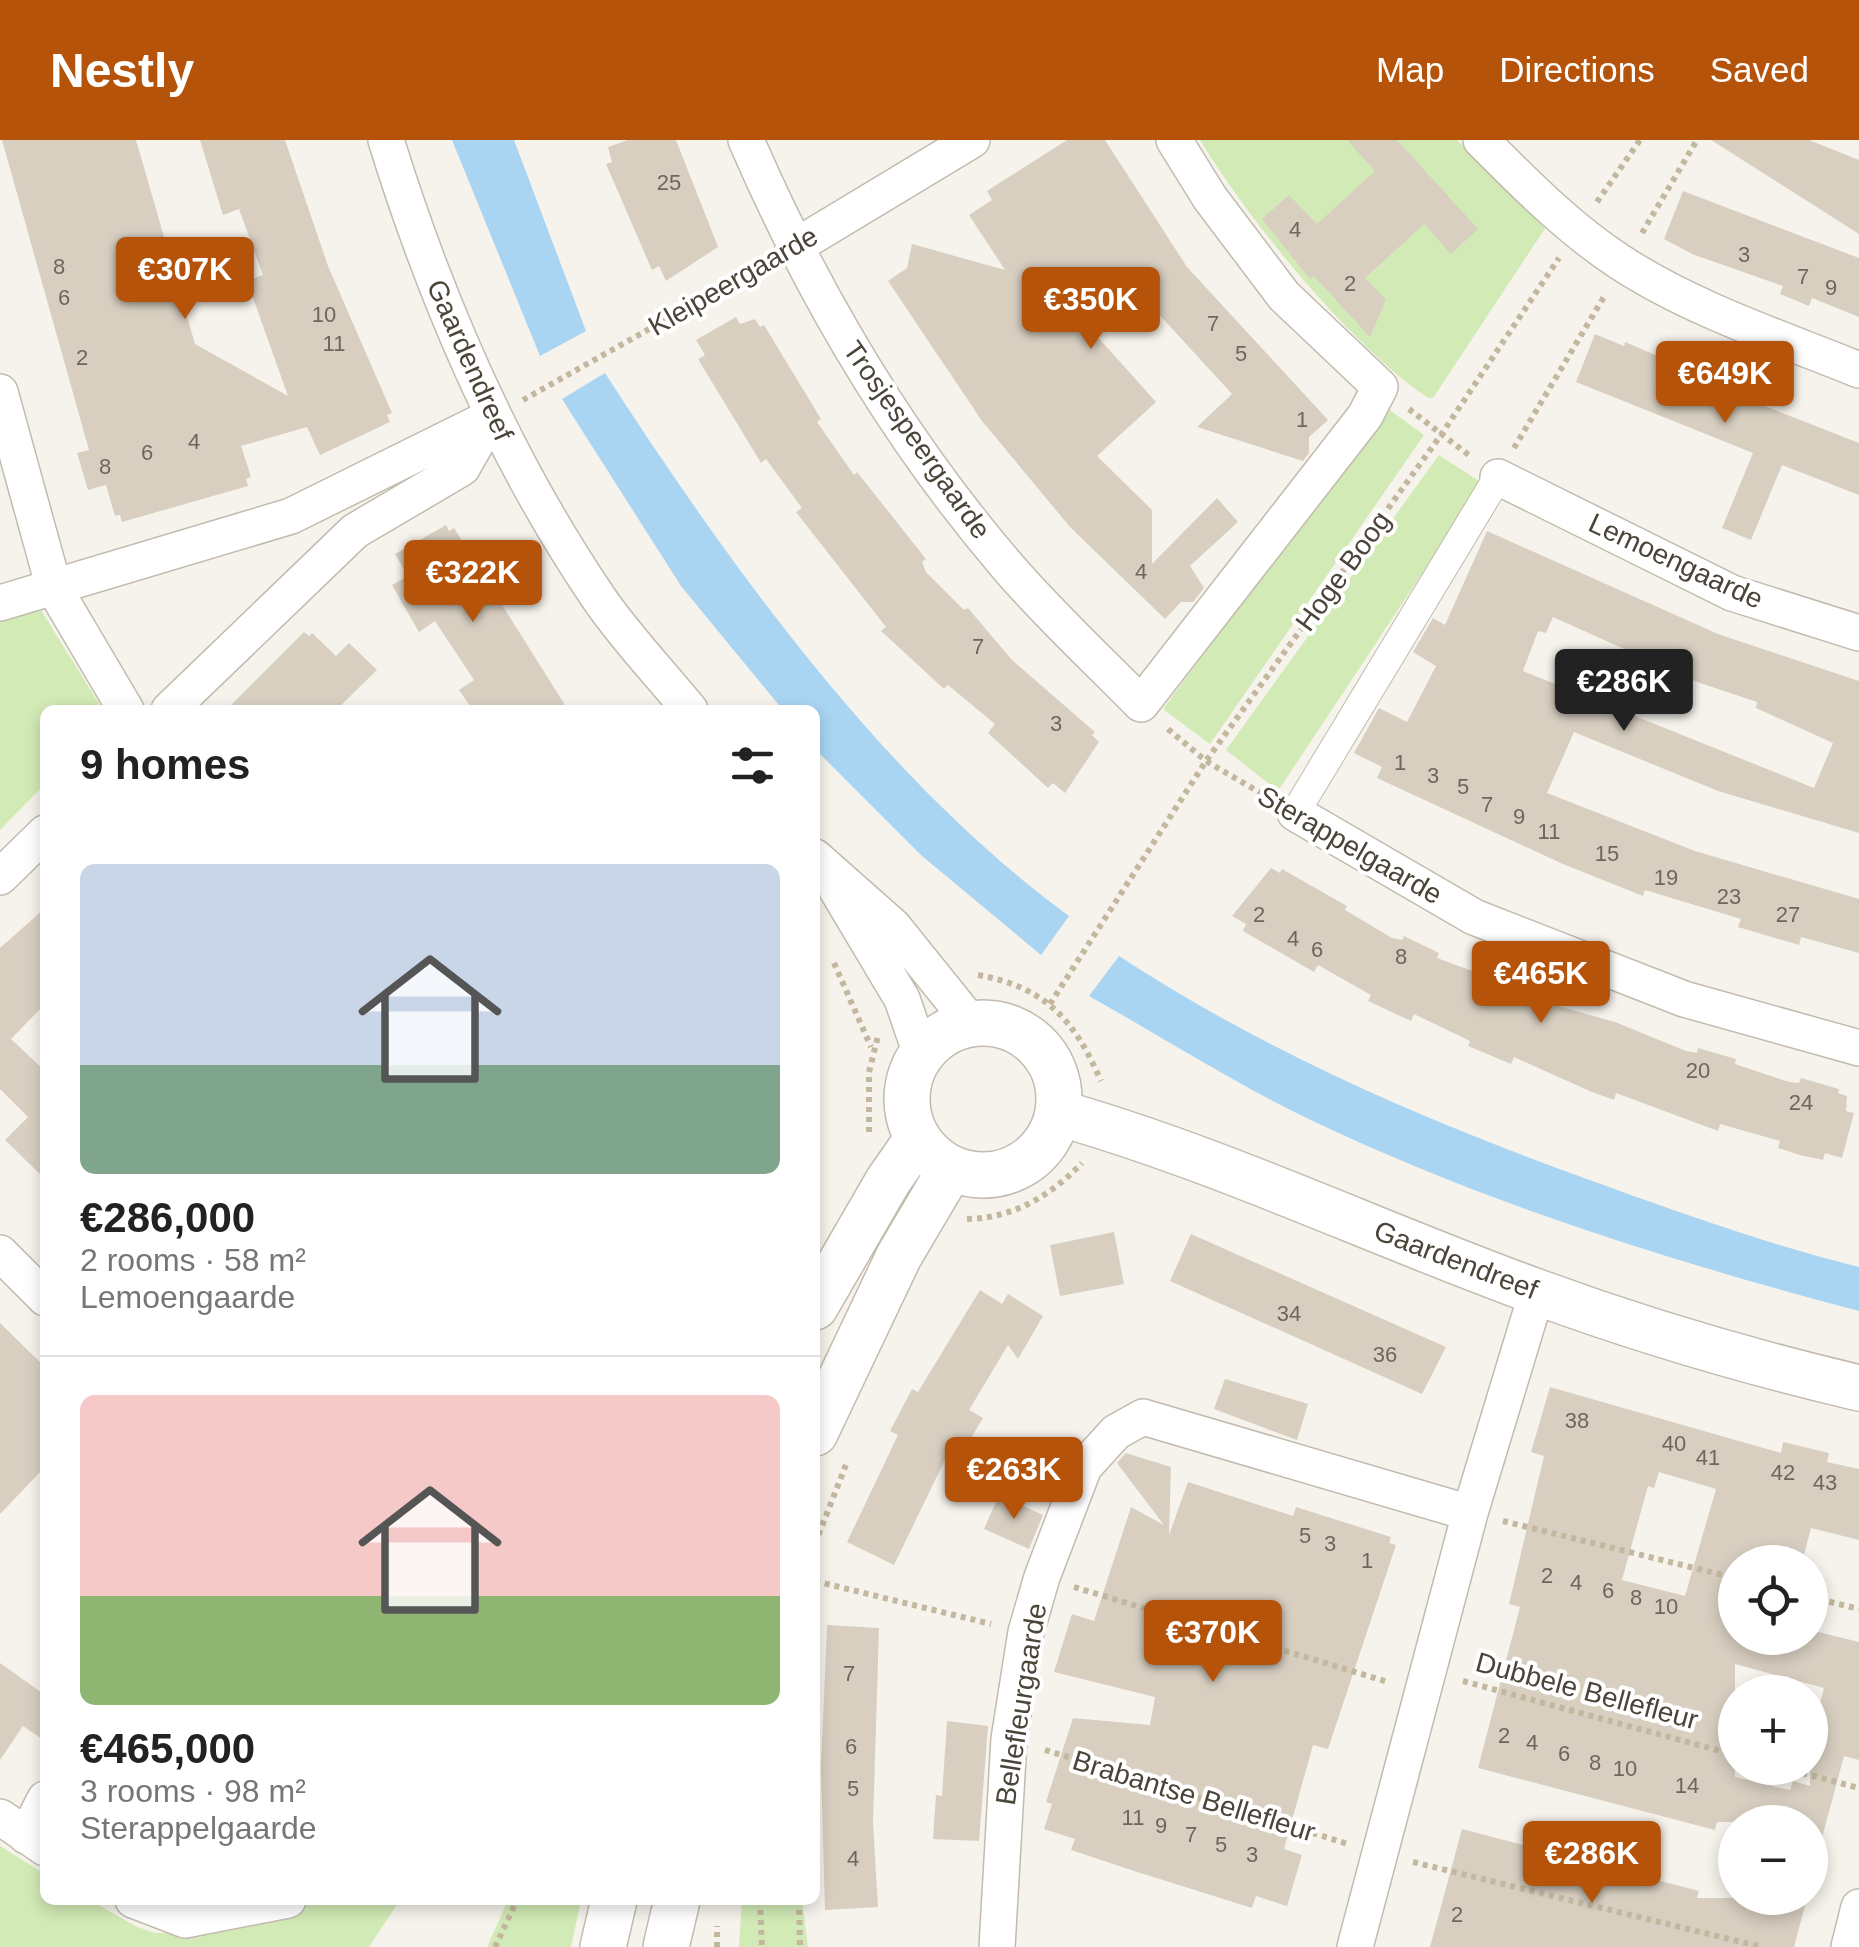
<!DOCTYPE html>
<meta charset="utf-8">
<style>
body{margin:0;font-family:Helvetica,sans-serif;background:#f2f2f2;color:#222;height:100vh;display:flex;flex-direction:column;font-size:38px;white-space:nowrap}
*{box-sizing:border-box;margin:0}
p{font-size:32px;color:#767676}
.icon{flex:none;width:55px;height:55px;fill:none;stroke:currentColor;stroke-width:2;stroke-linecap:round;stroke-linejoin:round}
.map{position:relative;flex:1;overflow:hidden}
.sheet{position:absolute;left:40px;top:565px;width:780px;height:1200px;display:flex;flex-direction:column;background:#fff;border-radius:15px;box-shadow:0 5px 15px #0003}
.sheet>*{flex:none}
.tools{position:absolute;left:1718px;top:1405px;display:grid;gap:20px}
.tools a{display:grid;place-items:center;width:110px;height:110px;border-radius:50%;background:#fff;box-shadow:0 5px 15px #0003;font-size:50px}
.price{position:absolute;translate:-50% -85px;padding:0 22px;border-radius:10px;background:#b45309;color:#fff;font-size:32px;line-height:65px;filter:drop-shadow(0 2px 5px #0008)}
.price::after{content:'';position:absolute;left:50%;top:60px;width:30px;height:22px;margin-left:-15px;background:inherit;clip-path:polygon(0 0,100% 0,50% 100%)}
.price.on{background:#222;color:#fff}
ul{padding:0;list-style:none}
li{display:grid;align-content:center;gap:20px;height:530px;padding:0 40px}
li+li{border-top:2px solid #e0e0e0}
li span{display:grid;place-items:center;height:310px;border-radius:15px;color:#555}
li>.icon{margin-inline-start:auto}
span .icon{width:180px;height:180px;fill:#fffc;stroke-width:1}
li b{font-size:42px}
h2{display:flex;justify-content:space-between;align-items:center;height:120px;padding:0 40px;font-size:42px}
header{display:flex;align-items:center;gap:60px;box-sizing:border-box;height:140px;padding:0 50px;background:#b45309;color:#fff}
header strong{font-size:48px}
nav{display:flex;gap:55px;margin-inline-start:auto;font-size:35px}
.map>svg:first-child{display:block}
.green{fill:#d2eab5}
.water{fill:#a9d4f2}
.building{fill:#d8cfc1;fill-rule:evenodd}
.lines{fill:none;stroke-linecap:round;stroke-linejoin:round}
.pedestrian-casing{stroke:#c2bbae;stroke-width:30}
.minor-casing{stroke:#c2bbae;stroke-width:38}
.tertiary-casing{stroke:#c2bbae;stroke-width:48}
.path{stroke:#c4b79f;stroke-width:6;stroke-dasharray:5 5;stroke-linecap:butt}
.pedestrian{stroke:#fff;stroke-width:28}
.minor{stroke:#fff;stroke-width:35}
.tertiary{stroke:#fff;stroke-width:45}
.labels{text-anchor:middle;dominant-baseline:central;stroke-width:8;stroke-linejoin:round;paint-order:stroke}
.number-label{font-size:22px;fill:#6e675b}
.street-label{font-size:28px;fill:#4b4439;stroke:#fff}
</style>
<header>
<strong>Nestly</strong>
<nav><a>Map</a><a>Directions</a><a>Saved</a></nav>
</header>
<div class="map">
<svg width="1859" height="1807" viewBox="0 0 1859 1807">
<rect width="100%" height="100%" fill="#f6f3ec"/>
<path class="green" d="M 1200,0 L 1457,0 L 1544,80 L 1546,87 L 1433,258 L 1428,258 C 1351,206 1249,81 1200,0 Z
M 1387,268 L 1424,295 L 1210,604 L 1163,569 Z
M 1439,315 L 1482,343 L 1278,651 L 1226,610 Z
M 39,467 L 103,570 L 45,570 L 45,644 L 0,690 L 0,469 Z
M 0,1706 L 45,1734 L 45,1760 L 90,1760 L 135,1786 L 155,1793 L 176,1793 L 314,1760 L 400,1760 L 369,1807 L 0,1807 Z
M 508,1760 L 581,1760 L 571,1807 L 487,1807 Z
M 742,1760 L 802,1760 L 808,1807 L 739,1807 Z"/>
<path class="water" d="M 452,0 L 514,0 L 586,191 L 540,216 Z
M 605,233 C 730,426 882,639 1069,776 L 1041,815 L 922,716 L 817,611 L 815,570 L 783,570 L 681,446 L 562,259 Z
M 1119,816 C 1264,911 1422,979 1584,1038 C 1675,1071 1766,1104 1859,1127 L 1859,1171 C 1674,1122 1488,1064 1315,982 C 1237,945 1164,898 1089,856 Z"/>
<path class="building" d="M 2,0 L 136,0 L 195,204 L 288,256 L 247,141 L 263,135 L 239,69 L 223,75 L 200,0 L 285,0 L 328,126 L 392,273 L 387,275 L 390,282 L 320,315 L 307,287 L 241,306 L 251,337 L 246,339 L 248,346 L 122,382 L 120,375 L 115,376 L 106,345 L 88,350 L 77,313 L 89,310 Z
M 628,0 L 676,0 L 718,107 L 666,141 L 659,126 L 652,130 L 606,24 L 612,22 L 608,7 Z
M 1067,0 L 1105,0 L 1187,127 L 1328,280 L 1309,297 L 1309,313 L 1303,321 L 1197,287 L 1232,254 L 1143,157 L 1095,194 L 1156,262 L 1097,316 L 1152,370 L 1152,424 L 1217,358 L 1238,382 L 1190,426 L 1204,448 L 1193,462 L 1181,462 L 1165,479 L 1070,387 L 982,281 L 888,141 L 907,128 L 912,104 L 1005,130 L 969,75 L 992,60 L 987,51 Z
M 1347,0 L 1397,0 L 1478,89 L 1451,114 L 1424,84 L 1365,138 L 1386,160 L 1370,197 L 1314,136 L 1310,139 L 1262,79 L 1289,55 L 1317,84 L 1375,31 Z
M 1711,0 L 1809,0 L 1859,20 L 1859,94 Z
M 1683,51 L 1859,118 L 1859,177 L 1812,158 L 1809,166 L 1780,154 L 1783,146 L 1692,114 L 1664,99 Z
M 736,177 L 740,184 L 755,179 L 760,187 L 764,185 L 821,279 L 817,282 L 854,335 L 857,332 L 926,419 L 922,422 L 926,432 L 964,470 L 968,468 L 1012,520 L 1095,592 L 1092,595 L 1099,602 L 1065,653 L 1053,643 L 1048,648 L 988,593 L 995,584 L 948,545 L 944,549 L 881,491 L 886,487 L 796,372 L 802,368 L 766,319 L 761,323 L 698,219 L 705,215 L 696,200 Z
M 1595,194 L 1624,206 L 1625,202 L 1658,216 L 1655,223 L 1859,303 L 1859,355 L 1782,325 L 1751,400 L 1722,388 L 1753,313 L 1576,242 Z
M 446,385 L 449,391 L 454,388 L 568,570 L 473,570 L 459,550 L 474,540 L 435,481 L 419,492 L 392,445 L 408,436 L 395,414 Z
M 1487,391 L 1718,494 L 1859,541 L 1859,693 L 1718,651 L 1574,592 L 1547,653 L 1695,711 L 1859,759 L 1859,813 L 1801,797 L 1799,805 L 1738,787 L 1741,779 L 1645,750 L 1643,756 L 1563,724 L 1377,638 L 1382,627 L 1354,613 L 1379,568 L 1407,582 L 1436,526 L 1413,512 L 1433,478 L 1445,485 ZM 1553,477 L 1700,543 L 1757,562 L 1756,568 L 1833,603 L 1814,648 L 1523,531 L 1538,491 L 1546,493 Z
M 304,492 L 309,496 L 312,493 L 336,516 L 349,503 L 377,530 L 336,570 L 226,570 Z
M 1271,728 L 1280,733 L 1282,729 L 1347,766 L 1345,770 L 1392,798 L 1402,800 L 1404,796 L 1439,813 L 1437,818 L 1535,854 L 1533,859 L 1615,882 L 1686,911 L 1697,913 L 1698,908 L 1736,919 L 1735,924 L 1789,942 L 1799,943 L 1801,938 L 1839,949 L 1838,953 L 1847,956 L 1846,971 L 1854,973 L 1842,1018 L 1825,1013 L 1823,1020 L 1800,1015 L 1778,1008 L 1780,1001 L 1720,984 L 1718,991 L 1616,953 L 1614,960 L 1592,952 L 1514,917 L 1511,924 L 1468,906 L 1470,901 L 1414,874 L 1411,881 L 1368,861 L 1371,855 L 1318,825 L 1314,832 L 1243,791 L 1246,784 L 1232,776 Z
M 45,768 L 45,864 L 11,899 L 45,931 L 45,1039 L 5,1000 L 28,977 L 0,949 L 0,808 Z
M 1114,1092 L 1124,1144 L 1060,1156 L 1050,1105 Z
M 1191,1094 L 1446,1207 L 1422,1254 L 1170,1141 Z
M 980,1150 L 1002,1164 L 1008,1154 L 1043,1176 L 1018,1219 L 1008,1205 L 969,1270 L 983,1278 L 968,1303 L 956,1297 L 894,1425 L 847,1402 L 898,1295 L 890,1291 L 912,1249 L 918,1252 Z
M 0,1183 L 45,1227 L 45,1327 L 0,1374 Z
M 1225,1239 L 1308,1264 L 1297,1300 L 1214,1269 Z
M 1550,1247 L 1781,1313 L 1783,1302 L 1829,1313 L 1827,1322 L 1859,1329 L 1859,1400 L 1811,1388 L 1802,1422 L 1735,1422 L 1735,1498 L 1810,1498 L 1810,1490 L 1859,1502 L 1859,1620 L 1844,1616 L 1820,1705 L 1810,1704 L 1810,1682 L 1717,1682 L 1715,1690 L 1478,1628 L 1520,1467 L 1509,1464 L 1544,1316 L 1531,1312 ZM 1659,1332 L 1716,1349 L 1685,1456 L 1622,1440 L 1648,1346 L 1654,1348 ZM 1735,1524 L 1824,1548 L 1810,1602 L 1810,1646 L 1793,1641 L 1790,1650 L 1735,1637 Z
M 1126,1313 L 1171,1327 L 1169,1395 L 1188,1342 L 1293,1376 L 1296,1367 L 1391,1397 L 1389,1403 L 1396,1405 L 1328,1609 L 1313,1605 L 1284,1709 L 1302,1715 L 1287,1766 L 1256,1756 L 1252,1768 L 1131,1730 L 1071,1710 L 1075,1699 L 1044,1689 L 1052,1664 L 1046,1662 L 1073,1578 L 1150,1585 L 1155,1557 L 1054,1532 L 1072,1474 L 1094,1481 L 1131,1367 L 1164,1385 L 1117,1323 Z
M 999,1355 L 1043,1375 L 1029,1409 L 984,1389 Z
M 827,1485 L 879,1488 L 873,1683 L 878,1767 L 825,1770 L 821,1628 Z
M 0,1523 L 45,1555 L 45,1601 L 23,1586 L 0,1620 Z
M 947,1581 L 988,1586 L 979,1701 L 933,1699 L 936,1655 L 942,1656 Z
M 1462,1689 L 1699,1751 L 1697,1758 L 1807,1758 L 1794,1807 L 1430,1807 Z"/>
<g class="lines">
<g class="pedestrian-casing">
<path id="pedestrian" d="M 1295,673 L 1498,337"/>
</g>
<g class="minor-casing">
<path id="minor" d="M 386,0 C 436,161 503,317 598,457 C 625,497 660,533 690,570
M 746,0 C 813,155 898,299 1008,427 C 1049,475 1097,519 1141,564 L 1365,276 L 1380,247 L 1284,156 L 1210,58 L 1174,0
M 1481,0 C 1524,43 1568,88 1620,122 C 1692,169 1780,198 1859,230
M 793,108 L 972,0
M 0,252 L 54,448 L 126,570
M 1498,337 L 1732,453 L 1859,493
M 0,463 L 291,376 L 491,277
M 169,570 L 355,391 L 462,328 L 491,277
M 1295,673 L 1474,777 L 1684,859 L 1859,908
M 815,717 L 893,786 L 971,883
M 0,737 L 45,693
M 837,750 L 902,859 L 921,914
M 0,1113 L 45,1158
M 0,1677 L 45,1708
M 26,1696 L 45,1659
M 133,1760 L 185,1780 L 288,1760
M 997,1807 L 1009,1599 L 1026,1492 L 1042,1437 L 1084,1327 L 1116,1292 L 1143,1277 L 1470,1373
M 1355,1807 L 1470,1373 L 1537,1152
M 1849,1807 L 1859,1767"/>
</g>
<g class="tertiary-casing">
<path id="tertiary" d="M907 959a76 76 0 1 1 152 0a76 76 0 1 1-152 0Z
M 1059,973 C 1223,1020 1377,1094 1537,1152 C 1643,1191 1749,1222 1859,1248
M 815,1167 L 888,1041 L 918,998
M 815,1293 L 899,1116 L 951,1028
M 603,1807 L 614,1760
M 666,1807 L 677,1760"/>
</g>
<path class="path" d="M 1597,62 L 1640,0
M 1642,93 L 1697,0
M 523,260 L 765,124
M 1409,269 L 1470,316
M 1514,308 L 1605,155
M 1168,589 L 1206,621 L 1264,655
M 834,823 L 871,907
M 978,835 C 1046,847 1075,881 1101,941
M 1050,864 L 1206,621 L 1441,295 L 1559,118
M 869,992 L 869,932 L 878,896
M 967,1079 C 1014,1078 1050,1056 1082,1023
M 1503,1381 L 1735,1438
M 815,1404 L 847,1322
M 815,1441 L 991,1484
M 1074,1447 L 1388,1542
M 1810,1457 L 1859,1469
M 1463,1541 L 1735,1615
M 1045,1610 L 1348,1704
M 1783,1628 L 1859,1648
M 1413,1722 L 1762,1807
M 760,1760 L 762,1807
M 799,1760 L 800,1807
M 495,1807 L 517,1760
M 717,1807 L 717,1786"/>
<use href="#pedestrian" class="pedestrian"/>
<use href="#minor" class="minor"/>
<use href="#tertiary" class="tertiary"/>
</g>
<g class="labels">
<g class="number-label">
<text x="669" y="42">25</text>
<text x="1295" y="89">4</text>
<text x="1744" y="114">3</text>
<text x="59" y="126">8</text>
<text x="1803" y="136">7</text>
<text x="1350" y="143">2</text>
<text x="1831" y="147">9</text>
<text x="64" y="157">6</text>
<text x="324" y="174">10</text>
<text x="1213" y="183">7</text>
<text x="334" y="203">11</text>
<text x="1241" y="213">5</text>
<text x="82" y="217">2</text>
<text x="1302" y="279">1</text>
<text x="194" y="301">4</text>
<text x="147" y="312">6</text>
<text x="105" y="326">8</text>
<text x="1141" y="431">4</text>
<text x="978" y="506">7</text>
<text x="1056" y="583">3</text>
<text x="1400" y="622">1</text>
<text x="1433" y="635">3</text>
<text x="1463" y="646">5</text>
<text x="1487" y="664">7</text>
<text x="1519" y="676">9</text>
<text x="1549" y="691">11</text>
<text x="1607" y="713">15</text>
<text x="1666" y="737">19</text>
<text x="1729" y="756">23</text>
<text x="1259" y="774">2</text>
<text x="1788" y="774">27</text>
<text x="1293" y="798">4</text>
<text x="1317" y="809">6</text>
<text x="1401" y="816">8</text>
<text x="1698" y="930">20</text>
<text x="1801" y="962">24</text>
<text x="1289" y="1173">34</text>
<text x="1385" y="1214">36</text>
<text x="1577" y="1280">38</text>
<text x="1674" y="1303">40</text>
<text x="1708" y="1317">41</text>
<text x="1783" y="1332">42</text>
<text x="1825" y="1342">43</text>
<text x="1305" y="1395">5</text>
<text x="1330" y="1403">3</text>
<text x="1367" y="1420">1</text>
<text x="1547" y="1435">2</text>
<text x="1576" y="1442">4</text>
<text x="1608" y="1450">6</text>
<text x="1636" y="1457">8</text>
<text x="1666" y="1466">10</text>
<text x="849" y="1533">7</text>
<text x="1504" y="1595">2</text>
<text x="1532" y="1602">4</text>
<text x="851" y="1606">6</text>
<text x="1564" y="1613">6</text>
<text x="1595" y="1622">8</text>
<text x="1625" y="1628">10</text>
<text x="1687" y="1645">14</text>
<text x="853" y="1648">5</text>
<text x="1133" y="1677">11</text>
<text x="1161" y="1685">9</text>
<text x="1191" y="1694">7</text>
<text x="1221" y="1704">5</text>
<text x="1252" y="1714">3</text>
<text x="853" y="1718">4</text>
<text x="1457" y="1774">2</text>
</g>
<g class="street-label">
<text transform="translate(733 141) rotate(-30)">Kleipeergaarde</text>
<text transform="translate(470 220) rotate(66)">Gaardendreef</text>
<text transform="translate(917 300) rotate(55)">Trosjespeergaarde</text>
<text transform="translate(1676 421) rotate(25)">Lemoengaarde</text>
<text transform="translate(1343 431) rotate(-54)">Hoge Boog</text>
<text transform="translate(1350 705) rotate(30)">Sterappelgaarde</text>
<text transform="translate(1456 1120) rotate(21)">Gaardendreef</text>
<text transform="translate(1587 1551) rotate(15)">Dubbele Bellefleur</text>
<text transform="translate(1021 1564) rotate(-81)">Bellefleurgaarde</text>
<text transform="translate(1194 1656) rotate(17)">Brabantse Bellefleur</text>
</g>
</g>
</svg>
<div class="tools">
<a><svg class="icon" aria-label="locate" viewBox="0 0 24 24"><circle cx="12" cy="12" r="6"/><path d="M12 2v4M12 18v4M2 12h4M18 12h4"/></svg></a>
<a>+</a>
<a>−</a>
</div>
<b class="price" style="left:185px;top:182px">€307K</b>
<b class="price" style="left:1091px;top:212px">€350K</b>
<b class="price" style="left:1725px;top:286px">€649K</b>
<b class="price" style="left:473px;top:485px">€322K</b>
<b class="price on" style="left:1624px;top:594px">€286K</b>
<b class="price" style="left:1541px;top:886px">€465K</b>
<b class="price" style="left:1014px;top:1382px">€263K</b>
<b class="price" style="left:1213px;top:1545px">€370K</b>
<b class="price" style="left:1592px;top:1766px">€286K</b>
<section class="sheet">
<h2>9 homes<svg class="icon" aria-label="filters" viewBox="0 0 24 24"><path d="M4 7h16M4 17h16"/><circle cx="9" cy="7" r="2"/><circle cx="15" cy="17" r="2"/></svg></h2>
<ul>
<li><span style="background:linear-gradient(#c9d6e8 65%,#7fa58c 0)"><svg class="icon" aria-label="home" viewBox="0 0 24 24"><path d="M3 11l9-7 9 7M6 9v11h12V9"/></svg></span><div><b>€286,000</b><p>2 rooms · 58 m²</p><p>Lemoengaarde</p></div></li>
<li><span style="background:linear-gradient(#f6c9c9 65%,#8fb573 0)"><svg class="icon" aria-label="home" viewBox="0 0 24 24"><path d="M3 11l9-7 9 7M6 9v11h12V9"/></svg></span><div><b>€465,000</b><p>3 rooms · 98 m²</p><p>Sterappelgaarde</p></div></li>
</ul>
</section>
</div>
